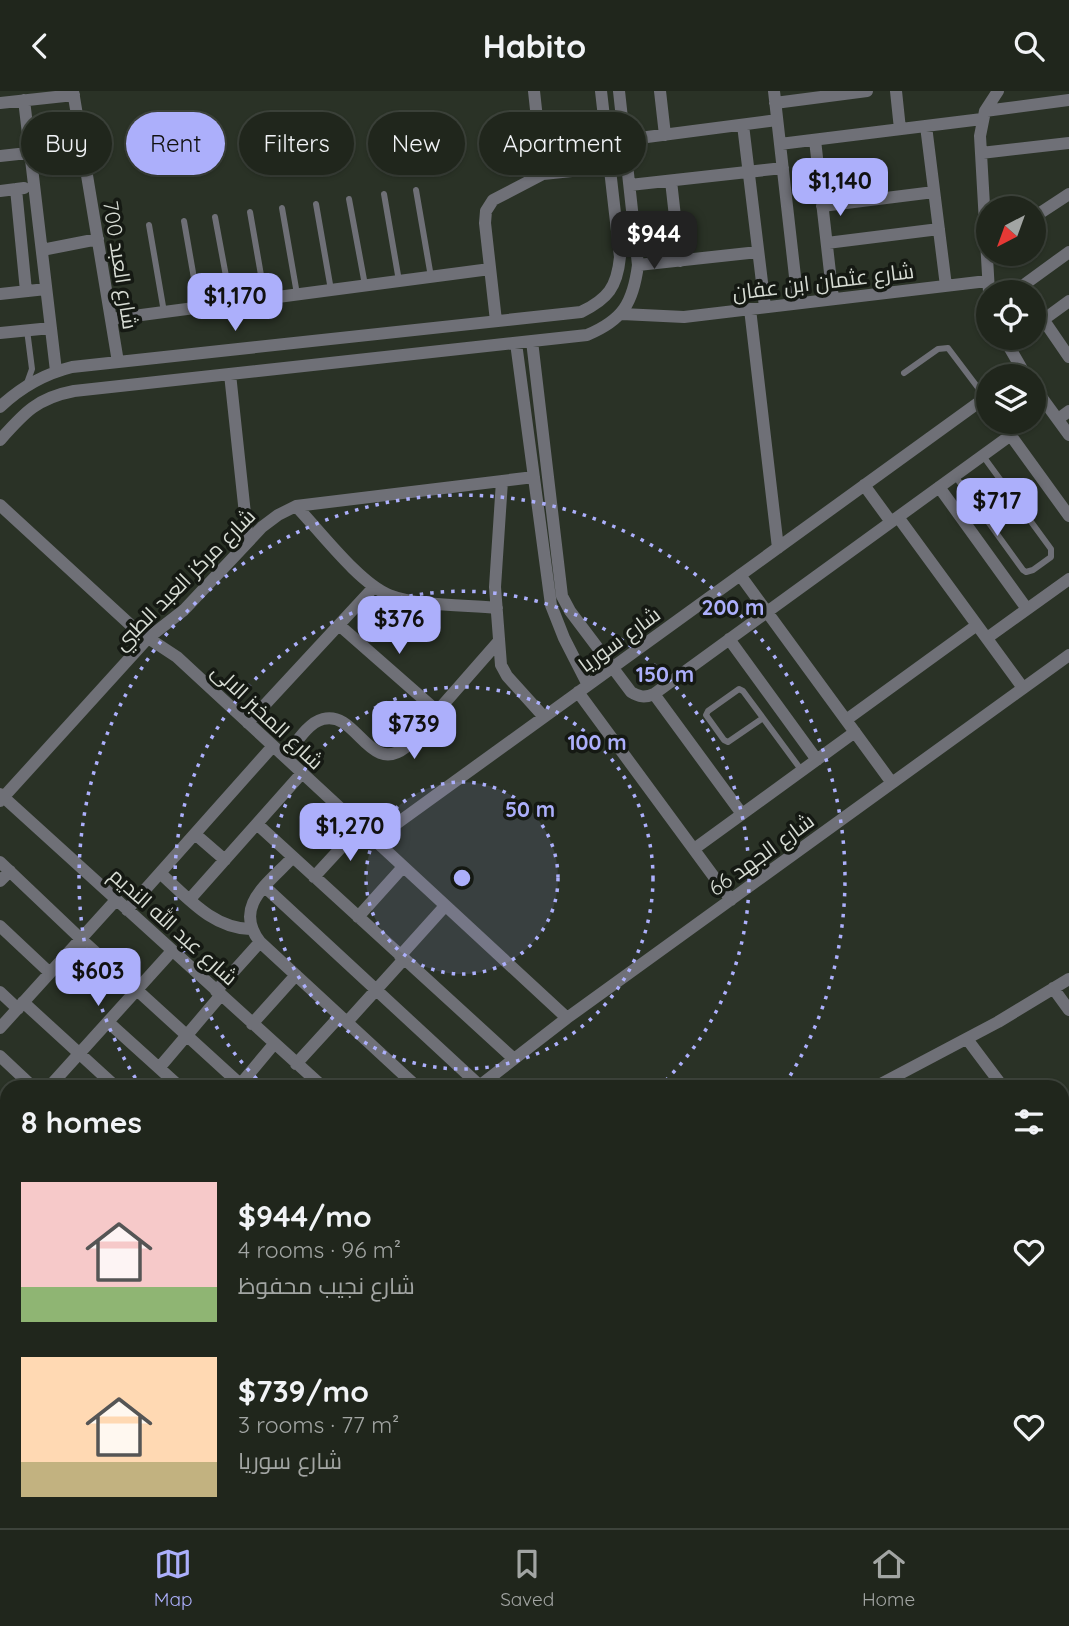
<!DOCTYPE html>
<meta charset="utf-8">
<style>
body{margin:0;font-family:Quicksand,Cairo,sans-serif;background:#282e25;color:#f1f3f6;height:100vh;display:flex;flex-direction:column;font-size:26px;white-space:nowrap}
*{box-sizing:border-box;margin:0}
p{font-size:23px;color:#a2a5a3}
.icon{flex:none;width:38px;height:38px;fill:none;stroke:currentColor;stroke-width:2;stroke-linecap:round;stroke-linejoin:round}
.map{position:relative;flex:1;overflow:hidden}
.sheet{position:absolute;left:0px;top:989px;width:1069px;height:450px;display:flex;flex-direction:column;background:#20261c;border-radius:21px 21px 0 0;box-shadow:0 2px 5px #0004,0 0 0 2px #3d433b}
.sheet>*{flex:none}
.top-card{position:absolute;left:21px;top:21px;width:700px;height:63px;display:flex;gap:14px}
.needle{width:46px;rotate:221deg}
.controls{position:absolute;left:976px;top:105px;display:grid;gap:14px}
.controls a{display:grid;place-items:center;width:70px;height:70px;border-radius:50%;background:#20261c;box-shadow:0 2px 5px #0004,0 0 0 2px #3d433b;font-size:35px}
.price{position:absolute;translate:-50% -60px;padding:0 16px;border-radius:14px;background:#acaffb;color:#111;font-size:23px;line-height:46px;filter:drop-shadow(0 2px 4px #0008)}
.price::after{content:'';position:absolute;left:50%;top:42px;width:21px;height:16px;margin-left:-10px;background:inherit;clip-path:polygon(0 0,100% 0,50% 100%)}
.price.active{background:#222;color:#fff}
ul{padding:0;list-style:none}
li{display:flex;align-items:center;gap:21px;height:175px;padding:0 21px}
li span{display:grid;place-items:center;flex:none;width:196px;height:140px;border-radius:0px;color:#555}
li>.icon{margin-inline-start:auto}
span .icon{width:84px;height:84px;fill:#fffc;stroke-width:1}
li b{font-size:30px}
h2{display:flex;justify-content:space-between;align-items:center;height:84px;padding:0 21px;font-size:30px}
.chip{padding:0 24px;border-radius:32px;background:#20261c;box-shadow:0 2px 5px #0004,0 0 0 2px #3d433b;font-size:24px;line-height:63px}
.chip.active{background:#acaffb;color:#111}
header{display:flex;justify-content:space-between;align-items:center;height:91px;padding:0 21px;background:#20261c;font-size:32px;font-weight:700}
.tabs{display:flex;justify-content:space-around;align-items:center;height:98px;border-top:2px solid #3d433b;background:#20261c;font-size:19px;color:#a2a5a3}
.tabs a{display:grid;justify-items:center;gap:4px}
.tabs .active{color:#acaffb}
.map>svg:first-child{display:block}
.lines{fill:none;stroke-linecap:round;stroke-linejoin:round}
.lane{stroke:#6f7077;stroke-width:6}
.street{stroke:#6f7077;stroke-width:12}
.ring{fill:none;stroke:#acaffb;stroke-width:3.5;stroke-dasharray:3.5 7}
.labels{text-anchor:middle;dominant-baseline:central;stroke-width:7;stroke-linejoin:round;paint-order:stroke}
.street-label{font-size:21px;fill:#d7dcd4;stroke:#151913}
.centre{fill:#acaffb;stroke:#151913;stroke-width:3.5}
.ring-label{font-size:21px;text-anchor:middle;font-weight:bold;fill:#acaffb;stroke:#151913;stroke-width:7;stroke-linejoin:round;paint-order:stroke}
</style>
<header><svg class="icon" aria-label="back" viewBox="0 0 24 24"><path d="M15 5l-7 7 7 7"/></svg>Habito<svg class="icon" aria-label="search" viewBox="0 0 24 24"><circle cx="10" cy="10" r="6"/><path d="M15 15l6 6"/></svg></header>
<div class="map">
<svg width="1069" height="1437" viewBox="0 0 1069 1437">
<rect width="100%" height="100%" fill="#2a3226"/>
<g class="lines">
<path class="lane" d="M 416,99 L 431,186
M 384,103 L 399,190
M 349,108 L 365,194
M 316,113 L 331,199
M 282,117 L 297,203
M 250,121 L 265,207
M 215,126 L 231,212
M 184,130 L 199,216
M 149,134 L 164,221
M 904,282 L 938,258 L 948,257 L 985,306
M 27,292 L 32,278 L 27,239
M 955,385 L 1023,479 L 1026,481 L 1033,479 L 1051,466 L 1051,458 L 983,365
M 763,627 L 743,600 L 739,598 L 708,620 L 706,624 L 724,649 L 728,651 L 763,627 L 802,680"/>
<path class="street" d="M 73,0 L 118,271
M 534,0 L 543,83
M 660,0 L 665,44
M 774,0 L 798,212
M 896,0 L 900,38
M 24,9 L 56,280
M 0,12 L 74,4
M 775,12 L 867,0
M 985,20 L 1069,9
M 743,34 L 765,216
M 926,35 L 946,195
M 624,49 L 777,29
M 815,49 L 833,208
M 780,53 L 982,28
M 981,62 L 1069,52
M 0,65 L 82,56
M 671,90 L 680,170
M 630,94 L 783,77
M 16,98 L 26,200
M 0,100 L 24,97
M 822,115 L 934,101
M 1034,126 L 1069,103
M 827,152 L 939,138
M 42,159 L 98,148
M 638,174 L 758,161
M 989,201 L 980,45 L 985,20 L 998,0
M 1014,201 L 1069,161
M 0,203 L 46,198
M 1034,215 L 1069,266
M 750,218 L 778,457
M 622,223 L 684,226 L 987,190
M 111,228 L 490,178
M 1043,229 L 1069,210
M 496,230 L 485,132 L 486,120 L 493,109 L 543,83 L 610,76
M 0,242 L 51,237
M 1004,247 L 1026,285
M 532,250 L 562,505 L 570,520 L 631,601 C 639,606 645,607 654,603 L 1011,344
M 516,252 L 551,514 L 564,547 L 588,594
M 230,283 L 248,451
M 1034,296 L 1069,344
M 0,316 C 21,296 44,283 72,276 L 581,221 C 608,208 617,196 620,166 L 601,0
M 1058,328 L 1069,320
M 1001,331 L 1069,425
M 0,349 C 24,322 37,307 74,300 L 587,244 C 623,229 633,212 638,174 L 619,0
M 502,390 L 495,496 L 501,574 L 507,585 L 544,626
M 864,394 L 891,431
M 939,396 L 1027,518
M 0,414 L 136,539 L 177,566 L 567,927
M 296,415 C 320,440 359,492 389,504 C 417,515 466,514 497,517
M 898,426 L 1023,597
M 740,484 L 892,692
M 339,534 L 437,620
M 987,547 L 1069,488
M 729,548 L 817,669
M 578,601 L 731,809
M 654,603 L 742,723
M 846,629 L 977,534
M 248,632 L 374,496
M 285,666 C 295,654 307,632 323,628 C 357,619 369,685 406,656 L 499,550
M 0,703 L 323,996
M 0,710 L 148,547 L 184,519 L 262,436 L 278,424 L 296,415 L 534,386
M 257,733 L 514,968
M 195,743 L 225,769
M 374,749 L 989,304
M 694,758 L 855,641
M 293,766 C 269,792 232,815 260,851 L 417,996
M 0,771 L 81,848 L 240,993
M 160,782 C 187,806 212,837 250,838
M 314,786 L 360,736
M 0,790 L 10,780
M 265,796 L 479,994
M 190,808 L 302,682
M 127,819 L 273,655
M 358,826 L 403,776
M 0,835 L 50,882
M 400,865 L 445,815
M 1053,897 L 1069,919
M 216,900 L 260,851
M 0,901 L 18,918
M 23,911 L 116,996
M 108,931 L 180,996
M 347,931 L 404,868
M 252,933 L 296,884
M 0,937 L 116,809
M 967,948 L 1003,996
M 0,965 L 33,996
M 296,973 L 340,925
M 159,977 L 221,904
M 49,996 L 172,860
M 238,996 L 274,953
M 478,996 L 567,927 L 1069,564
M 875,996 L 998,931 L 1069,888
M 0,1032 L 7,1039
M 1062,1075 L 1069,1084
M 0,1132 L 7,1139
M 0,1179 L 7,1180
M 1062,1187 L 1069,1183
M 0,1253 L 7,1246
M 1062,1302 L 1069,1298
M 0,1354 L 7,1348
M 1062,1367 L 1069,1376
M 434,1432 L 437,1437
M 539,1432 L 542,1437
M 649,1432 L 652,1437
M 996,1432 L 1000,1437
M 124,1437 L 133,1432
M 318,1437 L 327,1432
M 676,1437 L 684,1432
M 858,1437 L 867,1432"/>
</g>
<circle cx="462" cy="787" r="96" fill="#acaffb" fill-opacity=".12"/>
<g class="ring">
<circle cx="462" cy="787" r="96"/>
<circle cx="462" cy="787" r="191"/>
<path d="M264 995A287 287 0 1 1 660 995"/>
<path d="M141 996A383 383 0 1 1 783 996"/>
</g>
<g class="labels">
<g class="street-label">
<text transform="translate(121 174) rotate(81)">شارع العبد 700</text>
<text transform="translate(823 190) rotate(-7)">شارع عثمان ابن عفان</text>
<text transform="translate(184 488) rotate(-45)">شارع مركز العبد الطبي</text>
<text transform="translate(619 548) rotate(-36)">شارع سوريا</text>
<text transform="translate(268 625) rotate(43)">شارع المخبز الالى</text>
<text transform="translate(761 763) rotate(-36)">شارع الجهد 66</text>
<text transform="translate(174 835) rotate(42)">شارع عبد الله النديم</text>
</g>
</g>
<circle cx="462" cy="787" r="10" class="centre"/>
<g class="ring-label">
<text x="733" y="524">200 m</text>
<text x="665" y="591">150 m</text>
<text x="597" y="659">100 m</text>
<text x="530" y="726">50 m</text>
</g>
</svg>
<div class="controls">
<a><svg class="needle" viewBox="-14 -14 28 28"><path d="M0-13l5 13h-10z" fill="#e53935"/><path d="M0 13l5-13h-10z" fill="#a2a5a3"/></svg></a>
<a><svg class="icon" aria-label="locate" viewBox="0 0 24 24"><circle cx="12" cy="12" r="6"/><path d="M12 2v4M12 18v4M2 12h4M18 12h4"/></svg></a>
<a><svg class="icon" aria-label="layers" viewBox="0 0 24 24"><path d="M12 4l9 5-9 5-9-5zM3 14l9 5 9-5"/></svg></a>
</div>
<b class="price" style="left:840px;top:127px">$1,140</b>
<b class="price active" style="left:654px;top:180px">$944</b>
<b class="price" style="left:235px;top:242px">$1,170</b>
<b class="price" style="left:997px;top:447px">$717</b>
<b class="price" style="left:399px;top:565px">$376</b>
<b class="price" style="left:414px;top:670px">$739</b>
<b class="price" style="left:350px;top:772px">$1,270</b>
<b class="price" style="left:98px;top:917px">$603</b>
<div class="top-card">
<a class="chip">Buy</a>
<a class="chip active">Rent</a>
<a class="chip">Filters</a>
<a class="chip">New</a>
<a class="chip">Apartment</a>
</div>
<section class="sheet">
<h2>8 homes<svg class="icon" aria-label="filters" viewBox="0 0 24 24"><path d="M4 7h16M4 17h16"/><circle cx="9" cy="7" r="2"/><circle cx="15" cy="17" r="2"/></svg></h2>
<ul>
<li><span style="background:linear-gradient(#f6c9c9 75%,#8fb573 0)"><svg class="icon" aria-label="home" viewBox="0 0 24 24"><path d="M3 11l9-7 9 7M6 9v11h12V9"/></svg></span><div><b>$944/mo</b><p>4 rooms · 96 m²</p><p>شارع نجيب محفوظ</p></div><svg class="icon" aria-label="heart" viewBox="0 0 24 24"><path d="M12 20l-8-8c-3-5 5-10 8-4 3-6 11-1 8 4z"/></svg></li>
<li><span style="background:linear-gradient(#ffd9b3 75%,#c2b280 0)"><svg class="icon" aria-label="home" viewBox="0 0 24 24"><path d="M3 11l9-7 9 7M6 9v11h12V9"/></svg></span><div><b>$739/mo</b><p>3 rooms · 77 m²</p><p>شارع سوريا</p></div><svg class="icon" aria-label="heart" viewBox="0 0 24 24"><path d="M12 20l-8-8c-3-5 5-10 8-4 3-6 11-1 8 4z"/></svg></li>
</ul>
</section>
</div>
<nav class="tabs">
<a class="active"><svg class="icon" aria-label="map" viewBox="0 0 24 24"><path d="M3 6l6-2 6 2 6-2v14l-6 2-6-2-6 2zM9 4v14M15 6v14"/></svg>Map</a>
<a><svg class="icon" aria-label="saved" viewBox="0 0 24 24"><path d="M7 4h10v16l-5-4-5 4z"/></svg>Saved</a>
<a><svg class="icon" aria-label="home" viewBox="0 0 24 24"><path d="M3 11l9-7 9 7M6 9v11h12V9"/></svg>Home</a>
</nav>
